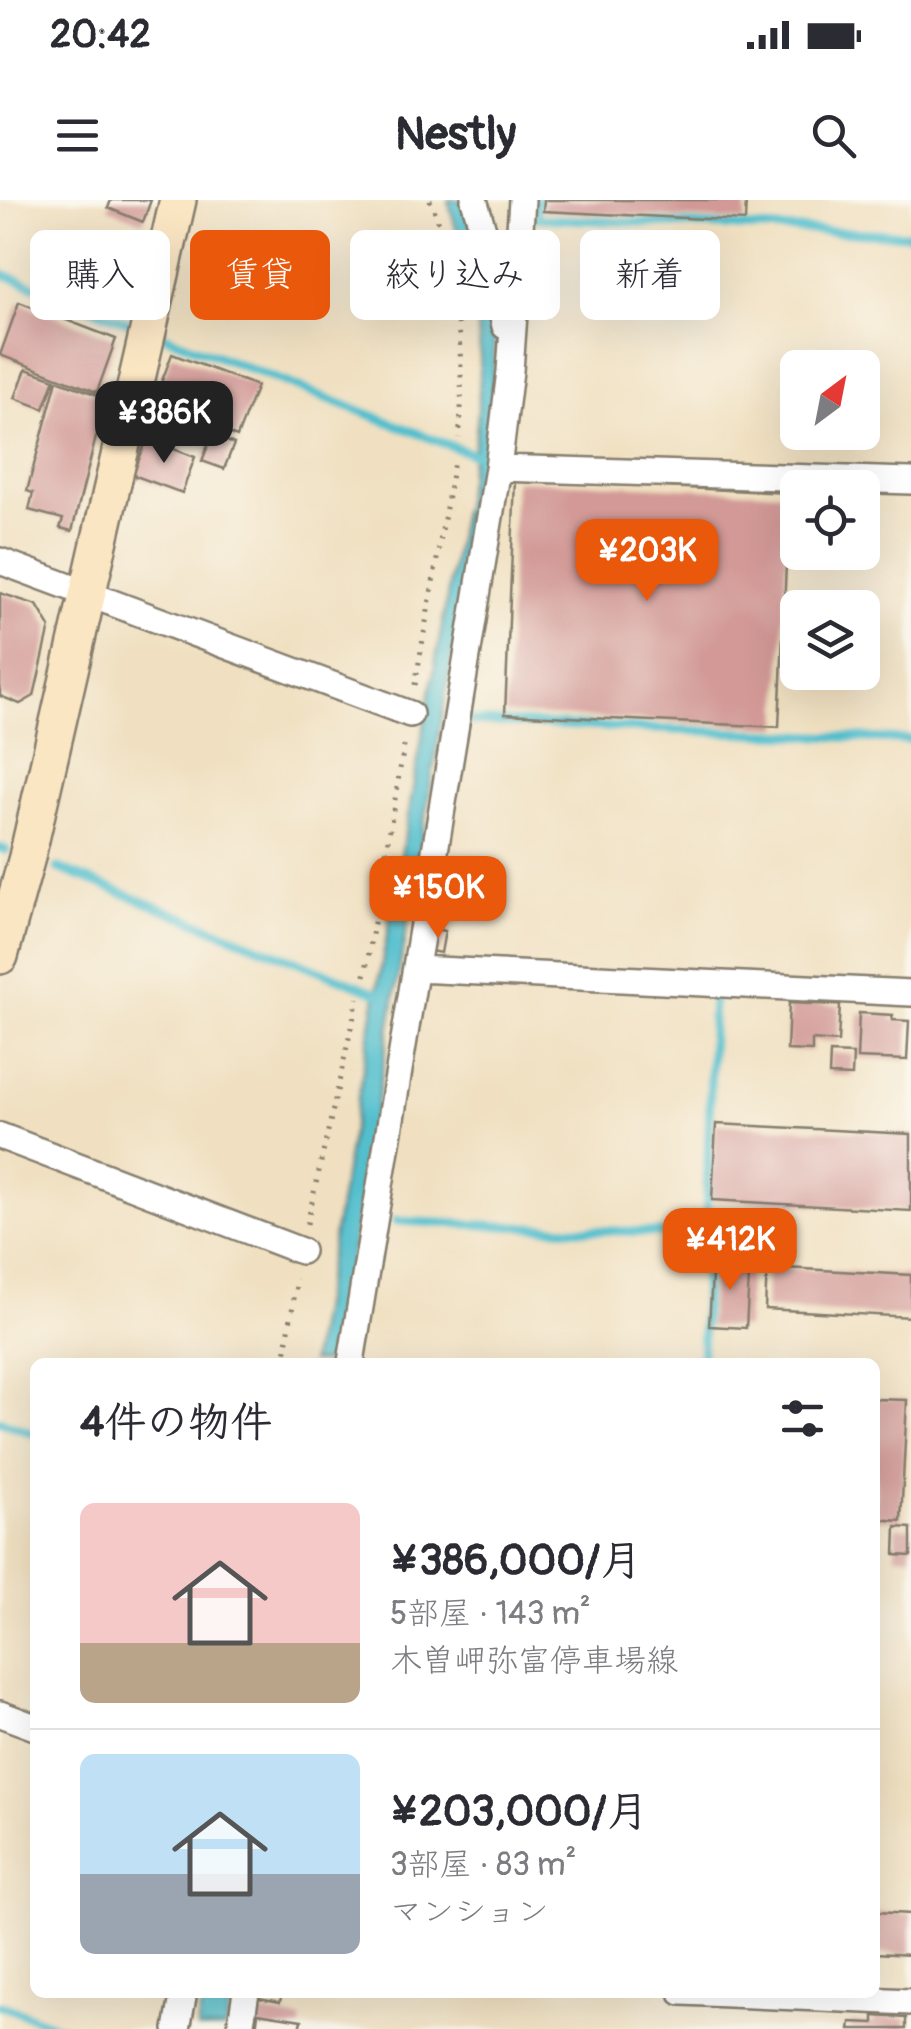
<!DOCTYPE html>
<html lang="ja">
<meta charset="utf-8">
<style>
body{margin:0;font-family:Pangolin,"Klee One",sans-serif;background:#f7f7f7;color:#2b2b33;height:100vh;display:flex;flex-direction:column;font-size:38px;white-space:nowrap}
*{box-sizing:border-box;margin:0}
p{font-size:32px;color:#7c7c81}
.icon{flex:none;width:55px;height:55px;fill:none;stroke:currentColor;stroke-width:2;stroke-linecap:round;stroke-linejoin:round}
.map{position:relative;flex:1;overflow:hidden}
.side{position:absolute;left:30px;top:1158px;width:850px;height:640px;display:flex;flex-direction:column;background:#fff;border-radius:15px;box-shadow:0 10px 40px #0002}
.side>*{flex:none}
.guide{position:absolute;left:30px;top:30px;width:852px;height:90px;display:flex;gap:20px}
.needle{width:65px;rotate:32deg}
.fabs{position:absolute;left:780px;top:150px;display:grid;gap:20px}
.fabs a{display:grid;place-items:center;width:100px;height:100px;border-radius:15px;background:#fff;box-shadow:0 10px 40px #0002;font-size:50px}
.price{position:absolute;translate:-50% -85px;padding:0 22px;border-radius:20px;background:#ea580c;color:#fff;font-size:32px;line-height:65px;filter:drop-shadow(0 2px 5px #0008)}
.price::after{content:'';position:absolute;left:50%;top:60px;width:30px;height:22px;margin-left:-15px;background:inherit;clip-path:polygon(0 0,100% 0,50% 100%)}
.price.on{background:#222;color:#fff}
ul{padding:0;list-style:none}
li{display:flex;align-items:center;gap:30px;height:250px;padding:0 50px}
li+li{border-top:2px solid #e1e1e2}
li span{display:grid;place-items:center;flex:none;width:280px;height:200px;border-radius:15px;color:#555}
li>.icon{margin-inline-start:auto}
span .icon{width:120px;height:120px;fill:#fffc;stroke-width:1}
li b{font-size:42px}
h2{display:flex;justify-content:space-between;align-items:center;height:120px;padding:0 50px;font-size:42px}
.chip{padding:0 35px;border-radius:15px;background:#fff;box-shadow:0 10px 40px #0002;font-size:35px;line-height:90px}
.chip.on{background:#ea580c;color:#fff}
.status{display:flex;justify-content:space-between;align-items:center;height:70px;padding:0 50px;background:#fff;direction:ltr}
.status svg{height:28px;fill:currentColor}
header{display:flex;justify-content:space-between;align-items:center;height:130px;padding:0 50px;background:#fff;font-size:45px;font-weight:800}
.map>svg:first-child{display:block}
.water{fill:#53bfcd;stroke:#386e74;stroke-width:2.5}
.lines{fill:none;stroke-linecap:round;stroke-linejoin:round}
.stream{stroke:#53bfcd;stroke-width:9}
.building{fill:#d29996}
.minor-casing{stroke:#867e6e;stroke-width:30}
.secondary-casing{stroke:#867e6e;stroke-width:40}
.path{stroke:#867e6e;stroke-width:5;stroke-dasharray:2.5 8;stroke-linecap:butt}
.minor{stroke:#fff;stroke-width:25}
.secondary{stroke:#fbe6c4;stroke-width:35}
</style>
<div class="status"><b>20:42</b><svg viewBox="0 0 49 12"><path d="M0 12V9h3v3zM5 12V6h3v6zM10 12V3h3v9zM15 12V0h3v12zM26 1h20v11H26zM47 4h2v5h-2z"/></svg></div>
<header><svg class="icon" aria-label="menu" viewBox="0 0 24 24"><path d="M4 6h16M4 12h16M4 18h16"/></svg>Nestly<svg class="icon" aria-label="search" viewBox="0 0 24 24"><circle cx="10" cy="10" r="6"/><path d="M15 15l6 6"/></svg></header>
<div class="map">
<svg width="911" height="1829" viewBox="0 0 911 1829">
<rect width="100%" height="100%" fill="#fbf7ec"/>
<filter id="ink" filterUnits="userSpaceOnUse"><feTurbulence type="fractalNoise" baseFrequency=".01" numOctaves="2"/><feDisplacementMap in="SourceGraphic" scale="20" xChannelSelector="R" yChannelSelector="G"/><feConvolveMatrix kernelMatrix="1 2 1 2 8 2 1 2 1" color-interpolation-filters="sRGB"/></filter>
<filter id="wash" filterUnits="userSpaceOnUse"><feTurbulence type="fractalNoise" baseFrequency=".0048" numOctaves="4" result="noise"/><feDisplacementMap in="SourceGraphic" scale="40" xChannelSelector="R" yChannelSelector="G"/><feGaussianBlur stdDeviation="2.25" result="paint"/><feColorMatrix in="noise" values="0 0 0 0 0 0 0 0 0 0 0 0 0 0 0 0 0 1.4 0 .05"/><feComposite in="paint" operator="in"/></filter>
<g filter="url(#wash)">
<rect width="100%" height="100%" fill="#f0e0c1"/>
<path class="water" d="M 448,0 L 465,0 L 495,128 L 493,198 L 484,269 L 333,1162 L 311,1162 L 476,234 C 478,208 481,181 480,155 C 478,101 462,51 448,0 Z
M 203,1793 L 231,1793 L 226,1829 L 197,1829 Z"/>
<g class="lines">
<path class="stream" d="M 537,0 L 536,18 L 911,35
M 0,73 L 127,122
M 165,136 L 472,254
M 466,521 L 911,540
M 0,648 L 6,650
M 58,668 L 377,793
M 396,1021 L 705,1035
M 702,1162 L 713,797
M 0,1221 L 35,1234
M 0,1805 L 63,1829"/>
</g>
<g id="blocks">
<path class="building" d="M 111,0 L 151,0 L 143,22 L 108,8 Z
M 544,0 L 746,0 L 745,21 L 543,11 Z
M 19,102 L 116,139 L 97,192 L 0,155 Z
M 172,154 L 257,186 L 237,237 L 224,232 L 227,222 L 190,208 L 194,199 L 160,186 Z
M 26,169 L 55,179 L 44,209 L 15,198 Z
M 57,180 L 106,198 L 72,331 L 60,328 L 63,319 L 29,310 L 33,293 L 27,291 Z
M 212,235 L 234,244 L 224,269 L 202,261 Z
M 147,239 L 195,257 L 182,293 L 133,275 Z
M 515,280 L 789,293 L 779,527 L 505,514 Z
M 0,393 L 37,405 L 50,427 L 34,496 L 20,504 L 0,496 Z
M 434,729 L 445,731 L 441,753 L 430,751 Z
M 789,803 L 840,805 L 838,842 L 812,840 L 812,851 L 787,850 Z
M 859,813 L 893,815 L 892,820 L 909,821 L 907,860 L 857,858 Z
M 830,853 L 853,854 L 852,876 L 829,875 Z
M 716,924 L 911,934 L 911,1011 L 712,1000 Z
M 713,1058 L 750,1059 L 746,1128 L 709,1126 Z
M 767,1067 L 911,1075 L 911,1117 L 765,1109 Z
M 875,1199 L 907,1200 L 901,1321 L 875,1319 Z
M 896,1327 L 911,1328 L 911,1356 L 895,1355 Z
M 875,1712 L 911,1714 L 911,1755 L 875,1753 Z
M 260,1792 L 282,1792 L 280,1802 L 259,1798 Z
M 258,1813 L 302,1820 L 300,1829 L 256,1829 Z
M 874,1816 L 906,1818 L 906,1829 L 850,1829 L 851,1822 L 874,1823 Z"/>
</g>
</g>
<g filter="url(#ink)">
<use href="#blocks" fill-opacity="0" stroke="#867e6e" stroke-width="2.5"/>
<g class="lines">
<g class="minor-casing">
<path id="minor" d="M 474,0 L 485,36 L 505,126
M 498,268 L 911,281
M 0,361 L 410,514
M 416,769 L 911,793
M 0,936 L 301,1051
M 351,1162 L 498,268 L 510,171 L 522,0
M 0,1514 L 35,1527
M 682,1792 L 911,1802
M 177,1829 L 184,1792
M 240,1829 L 246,1792"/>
</g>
<g class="secondary-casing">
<path id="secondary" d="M 0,756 L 27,657 L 178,0"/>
</g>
<path class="path" d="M 430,0 C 457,58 466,174 459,238
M 415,485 L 454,262
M 365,776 L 405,540
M 307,1024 L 358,798
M 284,1162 L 297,1079"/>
<use href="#minor" class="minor"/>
<use href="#secondary" class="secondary"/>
</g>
</g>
</svg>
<div class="fabs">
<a><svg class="needle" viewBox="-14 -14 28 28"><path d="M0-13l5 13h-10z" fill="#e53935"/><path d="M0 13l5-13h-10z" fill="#7c7c81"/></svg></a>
<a><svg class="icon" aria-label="locate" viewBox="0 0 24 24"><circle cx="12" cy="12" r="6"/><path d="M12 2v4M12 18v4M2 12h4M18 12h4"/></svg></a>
<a><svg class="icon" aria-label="layers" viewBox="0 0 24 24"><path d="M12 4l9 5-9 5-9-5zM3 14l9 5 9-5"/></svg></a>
</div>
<b class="price on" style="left:164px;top:266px">¥386K</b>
<b class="price" style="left:647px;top:404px">¥203K</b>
<b class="price" style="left:438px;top:741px">¥150K</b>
<b class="price" style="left:730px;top:1093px">¥412K</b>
<div class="guide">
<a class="chip">購入</a>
<a class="chip on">賃貸</a>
<a class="chip">絞り込み</a>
<a class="chip">新着</a>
</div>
<section class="side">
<h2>4件の物件<svg class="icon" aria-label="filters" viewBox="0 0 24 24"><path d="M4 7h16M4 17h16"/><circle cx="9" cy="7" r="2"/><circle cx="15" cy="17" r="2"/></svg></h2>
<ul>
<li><span style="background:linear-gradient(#f6c9c9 70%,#b9a48a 0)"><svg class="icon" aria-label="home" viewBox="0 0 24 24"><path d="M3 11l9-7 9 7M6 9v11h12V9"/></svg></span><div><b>¥386,000/月</b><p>5部屋 · 143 m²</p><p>木曽岬弥富停車場線</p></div></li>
<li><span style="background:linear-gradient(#bfe0f5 60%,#9aa5b1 0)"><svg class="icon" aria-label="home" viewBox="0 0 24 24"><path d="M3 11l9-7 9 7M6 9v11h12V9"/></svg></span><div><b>¥203,000/月</b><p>3部屋 · 83 m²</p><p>マンション</p></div></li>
</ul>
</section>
</div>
